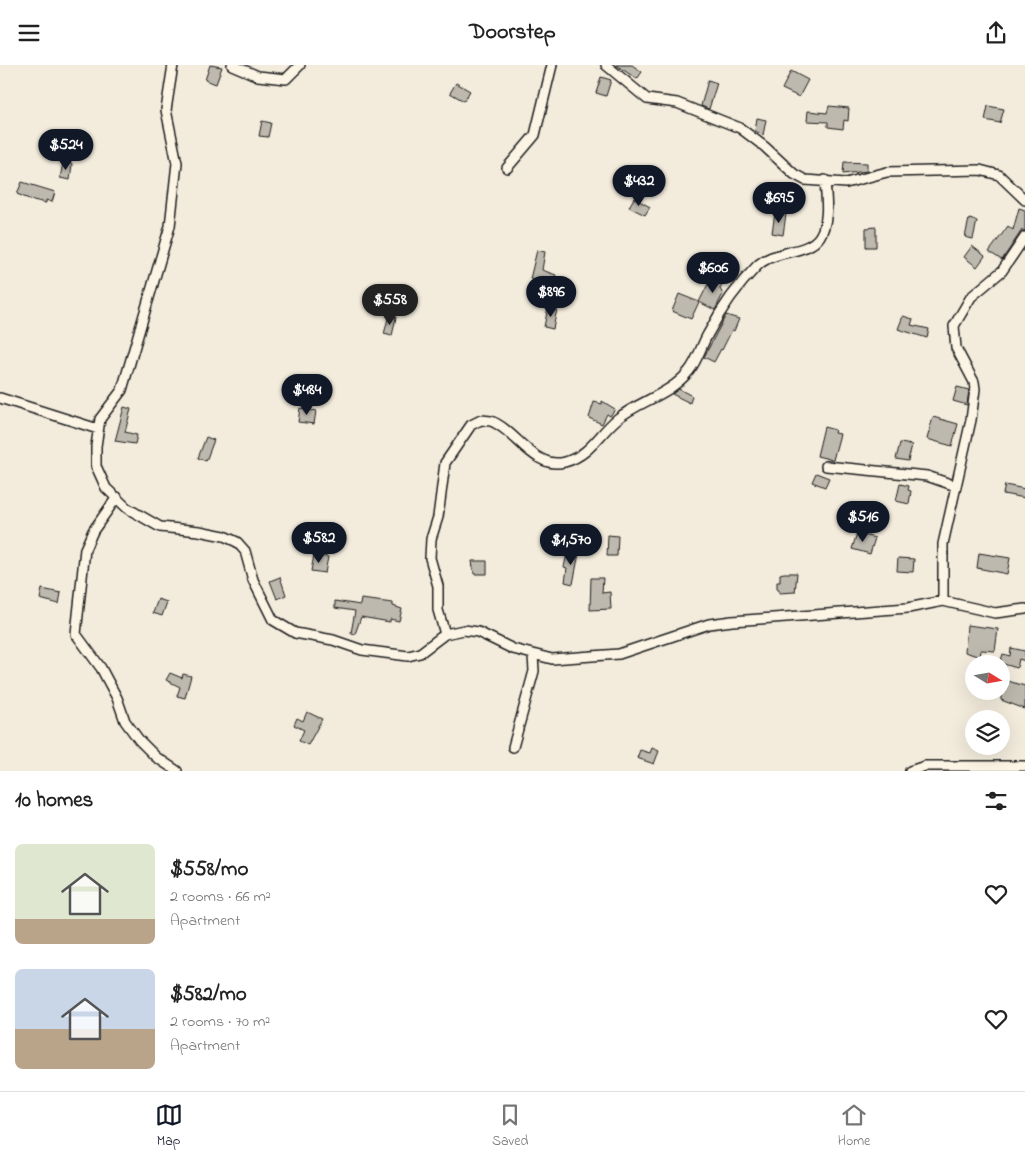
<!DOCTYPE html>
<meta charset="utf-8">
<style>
body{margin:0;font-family:"Indie Flower",sans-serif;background:#f2f2f2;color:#222;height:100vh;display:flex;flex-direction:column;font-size:19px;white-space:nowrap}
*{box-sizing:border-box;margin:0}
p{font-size:16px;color:#767676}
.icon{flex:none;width:28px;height:28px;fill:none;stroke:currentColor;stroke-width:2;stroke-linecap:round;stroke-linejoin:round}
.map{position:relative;height:706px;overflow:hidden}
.drawer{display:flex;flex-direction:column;background:#fff;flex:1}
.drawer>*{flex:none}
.needle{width:32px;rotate:101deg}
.fabs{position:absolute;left:965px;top:590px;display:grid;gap:10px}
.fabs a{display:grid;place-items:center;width:45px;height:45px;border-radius:50%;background:#fff;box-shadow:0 5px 20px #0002;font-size:25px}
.price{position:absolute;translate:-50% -42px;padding:0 11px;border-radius:18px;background:#111827;color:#fff;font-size:16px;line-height:32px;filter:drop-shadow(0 1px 2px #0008)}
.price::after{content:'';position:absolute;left:50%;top:30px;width:15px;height:11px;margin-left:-8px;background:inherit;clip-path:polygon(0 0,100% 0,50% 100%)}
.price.selected{background:#222;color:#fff}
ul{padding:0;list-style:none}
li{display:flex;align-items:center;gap:15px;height:125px;padding:0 15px}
li span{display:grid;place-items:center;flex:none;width:140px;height:100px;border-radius:8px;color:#555}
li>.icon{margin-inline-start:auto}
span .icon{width:60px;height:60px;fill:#fffc;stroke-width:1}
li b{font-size:21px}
h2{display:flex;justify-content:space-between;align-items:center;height:60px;padding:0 15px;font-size:21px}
header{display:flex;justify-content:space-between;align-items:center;height:65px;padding:0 15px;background:#fff;font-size:22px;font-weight:700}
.menu{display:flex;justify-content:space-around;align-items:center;height:70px;border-top:1px solid #e0e0e0;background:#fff;font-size:14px;color:#767676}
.menu a{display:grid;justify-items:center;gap:2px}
.menu .selected{color:#111827}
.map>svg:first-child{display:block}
.building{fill:#beb9ae;stroke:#1c1c1c}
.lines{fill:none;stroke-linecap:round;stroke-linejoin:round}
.street-casing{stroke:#1c1c1c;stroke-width:12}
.street{stroke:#fcf5e5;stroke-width:9}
</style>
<header><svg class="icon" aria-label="menu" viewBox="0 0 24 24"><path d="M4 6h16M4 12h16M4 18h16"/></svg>Doorstep<svg class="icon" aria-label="share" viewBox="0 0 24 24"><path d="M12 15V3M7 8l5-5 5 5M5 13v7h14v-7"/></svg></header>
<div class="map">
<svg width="1025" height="706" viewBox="0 0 1025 706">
<rect width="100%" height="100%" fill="#f3ecdd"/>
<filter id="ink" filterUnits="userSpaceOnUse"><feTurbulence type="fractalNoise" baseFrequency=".02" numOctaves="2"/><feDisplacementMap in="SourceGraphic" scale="10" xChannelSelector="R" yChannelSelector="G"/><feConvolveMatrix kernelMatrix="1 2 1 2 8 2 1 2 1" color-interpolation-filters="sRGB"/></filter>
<g filter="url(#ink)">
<path class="building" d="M 210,0 L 222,2 L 216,19 L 205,15 Z
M 616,0 L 632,0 L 642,7 L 637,14 Z
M 791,6 L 808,15 L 799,32 L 782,24 Z
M 601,12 L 611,15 L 606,31 L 596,28 Z
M 708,15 L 717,18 L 709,44 L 701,41 Z
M 456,18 L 470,26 L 464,36 L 450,28 Z
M 829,41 L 849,43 L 848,56 L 844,55 L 843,64 L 828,62 L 828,57 L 807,56 L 808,46 L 827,48 Z
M 988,41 L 1004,44 L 1000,58 L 985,55 Z
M 757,53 L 766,55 L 763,70 L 755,66 Z
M 262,56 L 271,58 L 268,72 L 259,71 Z
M 844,97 L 867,98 L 867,106 L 843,109 Z
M 63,98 L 72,99 L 70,115 L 60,113 Z
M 22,117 L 55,127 L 52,137 L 46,135 L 46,138 L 29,134 L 17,129 Z
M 634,133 L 650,142 L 645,150 L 629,142 Z
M 1019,143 L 1025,145 L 1025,166 L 1022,165 L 1002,195 L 989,187 L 1008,161 L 1013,165 Z
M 775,148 L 786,149 L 783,170 L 772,168 Z
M 969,154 L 977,156 L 973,174 L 965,172 Z
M 876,162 L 876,182 L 866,182 L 866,163 Z
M 972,181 L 985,191 L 977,202 L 964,192 Z
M 537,185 L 545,187 L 542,205 L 556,210 L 553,220 L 530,214 Z
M 716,211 L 724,214 L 720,224 L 723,229 L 715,245 L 699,237 L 708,219 L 712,221 Z
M 679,229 L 699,237 L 691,254 L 672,246 Z
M 548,242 L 557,244 L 553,264 L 544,262 Z
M 389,250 L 396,252 L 392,271 L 384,269 Z
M 726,250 L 739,254 L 734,266 L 732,265 L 722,285 L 721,284 L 714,297 L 704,292 Z
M 903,251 L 913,254 L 911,260 L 929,264 L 927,273 L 898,264 Z
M 957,322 L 969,325 L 967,340 L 953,336 Z
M 679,324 L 692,331 L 690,338 L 672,329 Z
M 602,336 L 615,344 L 610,351 L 607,349 L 602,359 L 589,353 L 594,337 L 602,339 Z
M 124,342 L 131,344 L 125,367 L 137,370 L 135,379 L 115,376 Z
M 300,343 L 316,346 L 314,359 L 298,357 Z
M 933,352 L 958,359 L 952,381 L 927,374 Z
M 824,362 L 835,365 L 834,368 L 840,369 L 833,395 L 817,391 Z
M 206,372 L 214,375 L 206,396 L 198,393 Z
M 900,378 L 912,380 L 908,396 L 896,394 Z
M 816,408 L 829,413 L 825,422 L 812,417 Z
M 900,419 L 909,421 L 908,425 L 911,426 L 909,439 L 896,436 Z
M 1005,420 L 1025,424 L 1025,433 L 1003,429 Z
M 857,468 L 875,473 L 870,489 L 852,484 Z
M 608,470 L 618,471 L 617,491 L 607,491 Z
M 568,485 L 579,488 L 573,519 L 565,517 L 567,503 L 564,502 Z
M 979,488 L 1010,493 L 1007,509 L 977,503 Z
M 314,490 L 328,492 L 325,508 L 311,506 Z
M 898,493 L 914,494 L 913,507 L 897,506 Z
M 472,496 L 487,496 L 487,509 L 474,509 Z
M 784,508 L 797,508 L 795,527 L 779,528 L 779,525 L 777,525 L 777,517 L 780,517 L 780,509 Z
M 280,512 L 286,530 L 277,534 L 270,516 Z
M 591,513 L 603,513 L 602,528 L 610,527 L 611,544 L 590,545 Z
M 42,524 L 61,528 L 59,539 L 40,534 Z
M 158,534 L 167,537 L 162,551 L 153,548 Z
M 361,534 L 393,538 L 393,541 L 402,544 L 399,556 L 390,554 L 390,557 L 361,552 L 355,569 L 351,568 L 355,546 L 335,543 L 335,536 L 360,540 Z
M 967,560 L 998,564 L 995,586 L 981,585 L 980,592 L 965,587 Z
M 1011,583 L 1025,586 L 1025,596 L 1019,594 L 1017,603 L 1000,598 L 1003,589 L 1010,591 Z
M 170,608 L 182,613 L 183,609 L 191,611 L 185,633 L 177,631 L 180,622 L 166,615 Z
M 1001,614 L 1025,621 L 1025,644 L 1001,635 Z
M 307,647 L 322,654 L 308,680 L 299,676 L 304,665 L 294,660 L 297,653 L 303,656 Z
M 652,683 L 659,686 L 654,699 L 637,693 L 640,685 L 650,688 Z"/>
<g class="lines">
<g class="street-casing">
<path id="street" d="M 173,0 L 166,45 L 177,98 L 170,161 L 122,325 L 100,354 L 96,381 L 96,401 L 106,423 L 127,443 L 160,462 L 199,466 L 224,471 L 237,477 L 245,486 L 253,515 L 273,555 L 295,568 L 333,575 L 362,585 L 408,591 L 420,588 L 445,569 L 464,565 L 478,567 L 513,584 L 552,594 L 619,589 L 709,559 L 732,556 L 908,543 L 943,536 L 995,548 L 1025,544
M 232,0 L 258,11 L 286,14 L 300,0
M 606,0 L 647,34 L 677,38 L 740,63 L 765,82 L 794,109 L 805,115 L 846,118 L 887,107 L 980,105 L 999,110 L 1025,135
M 507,103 L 535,70 L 552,0
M 0,333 L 98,364
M 826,401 L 927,411 L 956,421
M 117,432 L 93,466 L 85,484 L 76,569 L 101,603 L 117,633 L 125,656 L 139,675 L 156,692 L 177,706
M 943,536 L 943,479 L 971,355 L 975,324 L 974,317 L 956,283 L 954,261 L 971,232 L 1002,206 L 1025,172
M 445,569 L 438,545 L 438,521 L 430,493 L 431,474 L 438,452 L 445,398 L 471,360 L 481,355 L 491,356 C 517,366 534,405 565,397 C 590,390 599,369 617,354 C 639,336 670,330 689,306 C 698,295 701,281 708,269 C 720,246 738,220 757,201 C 774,184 808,190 820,171 C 830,154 826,134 825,115
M 513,682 L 534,606 L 533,590
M 910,706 L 925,701 L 1025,701"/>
</g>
<use href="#street" class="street"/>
</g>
</g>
</svg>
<div class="fabs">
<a><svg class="needle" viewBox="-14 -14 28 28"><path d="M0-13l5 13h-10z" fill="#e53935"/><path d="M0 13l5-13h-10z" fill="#767676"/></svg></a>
<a><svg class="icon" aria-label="layers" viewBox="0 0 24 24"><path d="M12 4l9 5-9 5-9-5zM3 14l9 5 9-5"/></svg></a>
</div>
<b class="price" style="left:66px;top:106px">$524</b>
<b class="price" style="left:639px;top:142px">$432</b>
<b class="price" style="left:779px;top:159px">$695</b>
<b class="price" style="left:713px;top:229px">$606</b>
<b class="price" style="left:551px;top:253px">$896</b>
<b class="price selected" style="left:390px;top:261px">$558</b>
<b class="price" style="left:307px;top:351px">$484</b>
<b class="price" style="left:863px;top:478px">$516</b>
<b class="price" style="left:319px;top:499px">$582</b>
<b class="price" style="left:571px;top:501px">$1,570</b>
</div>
<section class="drawer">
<h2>10 homes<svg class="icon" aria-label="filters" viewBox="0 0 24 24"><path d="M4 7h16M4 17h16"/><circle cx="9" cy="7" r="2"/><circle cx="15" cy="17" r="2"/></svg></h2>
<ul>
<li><span style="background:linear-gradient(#dfe7d0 75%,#b9a48a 0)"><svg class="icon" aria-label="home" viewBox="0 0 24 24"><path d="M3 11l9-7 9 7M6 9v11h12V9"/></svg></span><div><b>$558/mo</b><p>2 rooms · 66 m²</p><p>Apartment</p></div><svg class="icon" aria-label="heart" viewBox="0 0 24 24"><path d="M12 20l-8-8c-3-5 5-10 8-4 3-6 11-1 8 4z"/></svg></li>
<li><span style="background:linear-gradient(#c9d6e8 60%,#b9a48a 0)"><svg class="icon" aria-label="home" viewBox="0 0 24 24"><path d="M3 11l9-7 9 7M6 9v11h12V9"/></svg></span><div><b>$582/mo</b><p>2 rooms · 70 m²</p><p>Apartment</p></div><svg class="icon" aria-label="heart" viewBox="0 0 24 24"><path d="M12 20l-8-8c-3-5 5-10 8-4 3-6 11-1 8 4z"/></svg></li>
</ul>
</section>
<nav class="menu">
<a class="selected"><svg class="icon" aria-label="map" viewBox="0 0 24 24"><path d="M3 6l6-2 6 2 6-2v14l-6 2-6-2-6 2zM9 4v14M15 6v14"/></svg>Map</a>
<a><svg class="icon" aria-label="saved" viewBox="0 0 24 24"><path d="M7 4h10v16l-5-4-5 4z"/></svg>Saved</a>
<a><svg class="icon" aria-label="home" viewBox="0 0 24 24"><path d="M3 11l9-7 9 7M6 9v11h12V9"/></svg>Home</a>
</nav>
